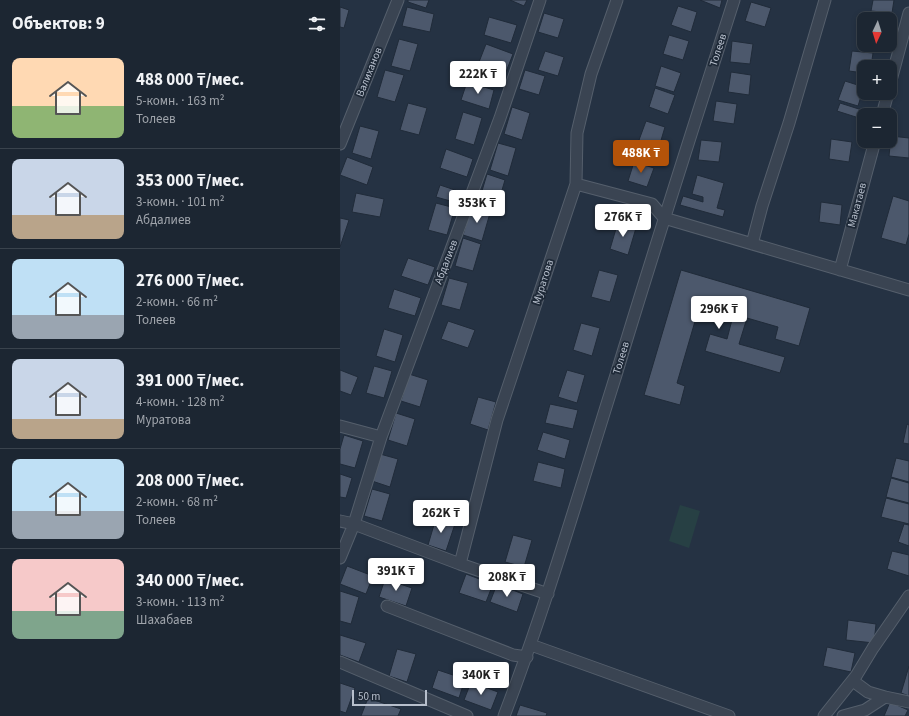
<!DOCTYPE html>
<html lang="ru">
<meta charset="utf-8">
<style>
body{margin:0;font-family:"Source Sans 3",sans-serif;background:#29323e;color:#f1f3f6;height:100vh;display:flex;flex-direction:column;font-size:15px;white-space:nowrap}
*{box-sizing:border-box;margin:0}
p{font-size:13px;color:#a0a5ac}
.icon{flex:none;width:22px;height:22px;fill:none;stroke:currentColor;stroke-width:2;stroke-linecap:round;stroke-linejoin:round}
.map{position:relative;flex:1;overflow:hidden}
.side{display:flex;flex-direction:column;background:#1c2632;width:340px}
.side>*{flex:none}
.needle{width:26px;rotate:184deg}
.controls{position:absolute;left:517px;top:12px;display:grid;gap:8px}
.controls a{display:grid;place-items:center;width:40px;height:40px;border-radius:8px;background:#1c2632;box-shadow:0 2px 6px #0003,0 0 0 1px #3a434d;font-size:20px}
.scale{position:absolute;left:12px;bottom:10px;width:75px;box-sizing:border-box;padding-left:4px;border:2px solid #b7bfcc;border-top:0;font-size:11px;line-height:14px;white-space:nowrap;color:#b7bfcc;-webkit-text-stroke:3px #1e2937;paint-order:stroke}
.price{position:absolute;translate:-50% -34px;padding:0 9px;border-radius:4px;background:#fff;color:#222;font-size:13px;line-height:26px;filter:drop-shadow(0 1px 2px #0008)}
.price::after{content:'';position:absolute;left:50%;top:24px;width:12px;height:9px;margin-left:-6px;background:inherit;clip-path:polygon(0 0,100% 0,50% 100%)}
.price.selected{background:#b45309;color:#fff}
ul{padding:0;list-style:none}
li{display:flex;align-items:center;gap:12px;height:100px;padding:0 12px}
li+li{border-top:1px solid #3a434d}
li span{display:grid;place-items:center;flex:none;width:112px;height:80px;border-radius:8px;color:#555}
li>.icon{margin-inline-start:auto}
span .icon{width:48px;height:48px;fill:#fffc;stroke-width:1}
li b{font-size:17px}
h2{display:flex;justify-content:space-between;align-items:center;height:48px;padding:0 12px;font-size:17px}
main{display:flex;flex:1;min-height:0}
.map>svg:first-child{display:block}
.green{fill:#274044}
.building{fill:#4c586c;stroke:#202b39}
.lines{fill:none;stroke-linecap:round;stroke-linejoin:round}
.minor-casing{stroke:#555f6c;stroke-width:13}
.minor{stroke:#3a4452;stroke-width:11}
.labels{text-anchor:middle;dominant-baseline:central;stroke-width:3.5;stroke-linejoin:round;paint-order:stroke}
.street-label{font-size:11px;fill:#b7bfcc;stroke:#1e2937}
</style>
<main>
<section class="side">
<h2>Объектов: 9<svg class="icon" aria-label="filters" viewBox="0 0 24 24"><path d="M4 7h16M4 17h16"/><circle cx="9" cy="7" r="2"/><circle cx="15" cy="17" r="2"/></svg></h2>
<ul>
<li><span style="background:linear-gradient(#ffd9b3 60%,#8fb573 0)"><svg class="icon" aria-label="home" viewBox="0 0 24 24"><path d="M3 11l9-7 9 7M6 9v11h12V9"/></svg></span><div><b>488 000 ₸/мес.</b><p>5-комн. · 163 m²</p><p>Толеев</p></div></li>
<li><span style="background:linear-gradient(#c9d6e8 70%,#b9a48a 0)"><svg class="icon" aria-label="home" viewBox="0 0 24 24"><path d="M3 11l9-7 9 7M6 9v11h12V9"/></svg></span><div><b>353 000 ₸/мес.</b><p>3-комн. · 101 m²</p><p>Абдалиев</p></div></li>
<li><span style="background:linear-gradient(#bfe0f5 70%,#9aa5b1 0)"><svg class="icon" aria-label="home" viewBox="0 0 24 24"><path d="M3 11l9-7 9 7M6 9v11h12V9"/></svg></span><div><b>276 000 ₸/мес.</b><p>2-комн. · 66 m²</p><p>Толеев</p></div></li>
<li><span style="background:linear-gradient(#c9d6e8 75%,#b9a48a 0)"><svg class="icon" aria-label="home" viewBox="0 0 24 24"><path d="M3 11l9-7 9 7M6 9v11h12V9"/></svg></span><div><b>391 000 ₸/мес.</b><p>4-комн. · 128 m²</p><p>Муратова</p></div></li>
<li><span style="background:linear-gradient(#bfe0f5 65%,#9aa5b1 0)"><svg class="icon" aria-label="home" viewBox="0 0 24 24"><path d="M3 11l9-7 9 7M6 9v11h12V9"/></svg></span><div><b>208 000 ₸/мес.</b><p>2-комн. · 68 m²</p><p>Толеев</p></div></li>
<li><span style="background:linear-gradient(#f6c9c9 65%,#7fa58c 0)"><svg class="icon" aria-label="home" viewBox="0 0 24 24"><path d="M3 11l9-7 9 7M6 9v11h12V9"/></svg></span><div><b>340 000 ₸/мес.</b><p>3-комн. · 113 m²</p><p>Шахабаев</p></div></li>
</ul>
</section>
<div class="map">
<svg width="569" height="716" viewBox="0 0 569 716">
<rect width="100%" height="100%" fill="#253243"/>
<path class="green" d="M 340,505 L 360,511 L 349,548 L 329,541 Z"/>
<path class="building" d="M 68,0 L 89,0 L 86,8 L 68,2 Z
M 170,0 L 187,0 L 184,6 Z
M 360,0 L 382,0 L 380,8 Z
M 533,0 L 554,0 L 552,13 L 531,11 Z
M 411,2 L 431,8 L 425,27 L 405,21 Z
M 338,6 L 357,12 L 351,32 L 331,25 Z
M 0,7 L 9,10 L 4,28 L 0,27 Z
M 67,7 L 94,14 L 90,32 L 62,26 Z
M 204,13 L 224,19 L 218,38 L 198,32 Z
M 149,17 L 177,25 L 171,43 L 144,35 Z
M 520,23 L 524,23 L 524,43 L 518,43 Z
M 329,35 L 349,41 L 343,60 L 323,54 Z
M 59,39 L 78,44 L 70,71 L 51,66 Z
M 392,41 L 413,44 L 410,64 L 390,62 Z
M 146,44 L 173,54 L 166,72 L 139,62 Z
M 205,51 L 224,57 L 218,76 L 198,70 Z
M 512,51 L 533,53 L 531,67 L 524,67 L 524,73 L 509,71 Z
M 321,66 L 341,73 L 334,92 L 315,86 Z
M 45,70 L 64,75 L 55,102 L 37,97 Z
M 185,70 L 205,76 L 199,95 L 179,89 Z
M 391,72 L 411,75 L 409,95 L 388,92 Z
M 505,81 L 524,87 L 518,106 L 498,100 Z
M 127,82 L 154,90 L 149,109 L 121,100 Z
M 315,88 L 335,95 L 328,114 L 309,107 Z
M 376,101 L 397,104 L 394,124 L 373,121 Z
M 68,103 L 87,108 L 79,135 L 60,130 Z
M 500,103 L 522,110 L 519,118 L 497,111 Z
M 172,107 L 190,113 L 182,140 L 164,134 Z
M 123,112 L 142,118 L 134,145 L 115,139 Z
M 306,121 L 325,127 L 319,147 L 299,140 Z
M 20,126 L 39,131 L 31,159 L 12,153 Z
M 551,136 L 569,138 L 569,158 L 549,156 Z
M 491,139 L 512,142 L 509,162 L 489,159 Z
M 361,140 L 382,142 L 379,162 L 358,160 Z
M 158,143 L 176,148 L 168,176 L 150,170 Z
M 106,149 L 133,159 L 127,177 L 100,168 Z
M 7,157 L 33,167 L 27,185 L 0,175 Z
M 294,162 L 314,168 L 307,187 L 288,181 Z
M 147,174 L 165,180 L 157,207 L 139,201 Z
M 357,175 L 384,183 L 377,208 L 385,210 L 383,217 L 340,205 L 343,196 L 363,202 L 363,197 L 352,194 Z
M 100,185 L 118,191 L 114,202 L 96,197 Z
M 16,193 L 44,199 L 40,217 L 12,212 Z
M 553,196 L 569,201 L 569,234 L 566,245 L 541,238 Z
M 481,202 L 502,205 L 500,225 L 479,222 Z
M 96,203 L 115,208 L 107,235 L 88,230 Z
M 131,208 L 150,213 L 142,241 L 123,235 Z
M 0,218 L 9,220 L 0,247 Z
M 278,222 L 296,228 L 288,255 L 270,249 Z
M 123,238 L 141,244 L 133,271 L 115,266 Z
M 68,258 L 95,267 L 88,285 L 61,276 Z
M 259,270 L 278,275 L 270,302 L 251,297 Z
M 341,270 L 470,308 L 459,346 L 435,339 L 438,327 L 407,318 L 399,344 L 445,357 L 440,373 L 365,351 L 370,334 L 387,339 L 394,312 L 370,305 L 367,314 L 358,311 L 337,383 L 345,386 L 340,405 L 304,395 Z
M 109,278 L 128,283 L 120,310 L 101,305 Z
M 54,289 L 81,298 L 75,316 L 48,308 Z
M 108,321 L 135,330 L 128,348 L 101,339 Z
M 241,323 L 260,328 L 252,356 L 233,350 Z
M 44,329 L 63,335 L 55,362 L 36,356 Z
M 34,366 L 52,371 L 44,398 L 26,393 Z
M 0,370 L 18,377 L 11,395 L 0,391 Z
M 227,370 L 245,375 L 237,403 L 218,397 Z
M 69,374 L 88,380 L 80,407 L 61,401 Z
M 138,397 L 156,402 L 148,430 L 130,424 Z
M 210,404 L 238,410 L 233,429 L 205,423 Z
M 56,413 L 75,419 L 67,446 L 48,440 Z
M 567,424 L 569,425 L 569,444 L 563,443 Z
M 203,432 L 230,440 L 225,459 L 197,450 Z
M 4,435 L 23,441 L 15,468 L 0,464 L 0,449 Z
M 40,454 L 58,459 L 50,487 L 32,481 Z
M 556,458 L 569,461 L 569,482 L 551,477 Z
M 198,462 L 225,469 L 221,488 L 193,481 Z
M 0,474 L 12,478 L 6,498 L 0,497 Z
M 551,478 L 569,483 L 569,503 L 546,497 Z
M 32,489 L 50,494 L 42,521 L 24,516 Z
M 546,498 L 569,504 L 569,524 L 541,517 Z
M 96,518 L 115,524 L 106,551 L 88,545 Z
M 564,524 L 569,525 L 569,546 L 558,542 Z
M 173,535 L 192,540 L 184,567 L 165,562 Z
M 552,551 L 569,555 L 569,576 L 547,569 Z
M 7,566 L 33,576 L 26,594 L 0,584 Z
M 126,574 L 153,584 L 146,602 L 119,593 Z
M 45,579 L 72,588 L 66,606 L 39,597 Z
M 157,584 L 183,594 L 177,612 L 150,602 Z
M 0,591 L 19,597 L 11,624 L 0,621 Z
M 508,620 L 536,624 L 534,643 L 506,640 Z
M 0,635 L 26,643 L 19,662 L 0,655 Z
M 487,647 L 515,653 L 511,672 L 483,666 Z
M 57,649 L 76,654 L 67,682 L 49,676 Z
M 569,666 L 569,696 L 561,693 Z
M 98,670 L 125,679 L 119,698 L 92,688 Z
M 131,682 L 158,692 L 151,710 L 124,700 Z
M 0,683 L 15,688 L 6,713 L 0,711 Z
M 28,698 L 61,709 L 58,716 L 21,716 Z
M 550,702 L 568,710 L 565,716 L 544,716 Z
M 180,705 L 207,713 L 206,716 L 176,716 Z"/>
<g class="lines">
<g class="minor-casing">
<path id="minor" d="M 550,84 L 569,13
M 542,115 L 548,93
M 0,144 L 58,0
M 236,184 L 312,204 L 324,218 L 569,290
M 412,244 L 422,206 L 449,123 L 485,0
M 500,270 L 535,141
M 0,426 L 41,437
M 0,521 L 14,524 L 120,564 L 208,594
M 0,558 L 14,524 L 41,437 L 160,118 L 200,0
M 120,564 L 157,420 L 236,184 L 237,133 L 251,74 L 277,0
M 47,606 L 173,655 L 187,657
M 191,645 L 389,716
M 0,662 L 127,716
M 513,681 L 528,692 L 545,697
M 164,716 C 207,604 240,489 276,375 C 314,249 354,125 394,0
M 484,716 L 516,676 L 533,648 L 569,596
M 503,716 L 525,710 L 545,697 L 569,702"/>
</g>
<use href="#minor" class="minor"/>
</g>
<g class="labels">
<g class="street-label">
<text transform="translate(378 50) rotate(-72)">Толеев</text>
<text transform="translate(29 72) rotate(-68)">Валиханов</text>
<text transform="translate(517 205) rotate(-75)">Макатаев</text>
<text transform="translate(106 262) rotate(-69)">Абдалиев</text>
<text transform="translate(203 282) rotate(-72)">Муратова</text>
<text transform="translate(281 358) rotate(-73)">Толеев</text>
</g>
</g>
</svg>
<div class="controls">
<a><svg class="needle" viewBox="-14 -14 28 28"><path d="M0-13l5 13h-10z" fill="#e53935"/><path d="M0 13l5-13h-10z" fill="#a0a5ac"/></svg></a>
<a>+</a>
<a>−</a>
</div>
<div class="scale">50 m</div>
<b class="price" style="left:138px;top:95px">222K ₸</b>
<b class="price selected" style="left:301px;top:174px">488K ₸</b>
<b class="price" style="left:137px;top:224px">353K ₸</b>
<b class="price" style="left:283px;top:238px">276K ₸</b>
<b class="price" style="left:379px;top:330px">296K ₸</b>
<b class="price" style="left:101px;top:534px">262K ₸</b>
<b class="price" style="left:56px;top:592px">391K ₸</b>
<b class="price" style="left:167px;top:598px">208K ₸</b>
<b class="price" style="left:141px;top:696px">340K ₸</b>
</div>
</main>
